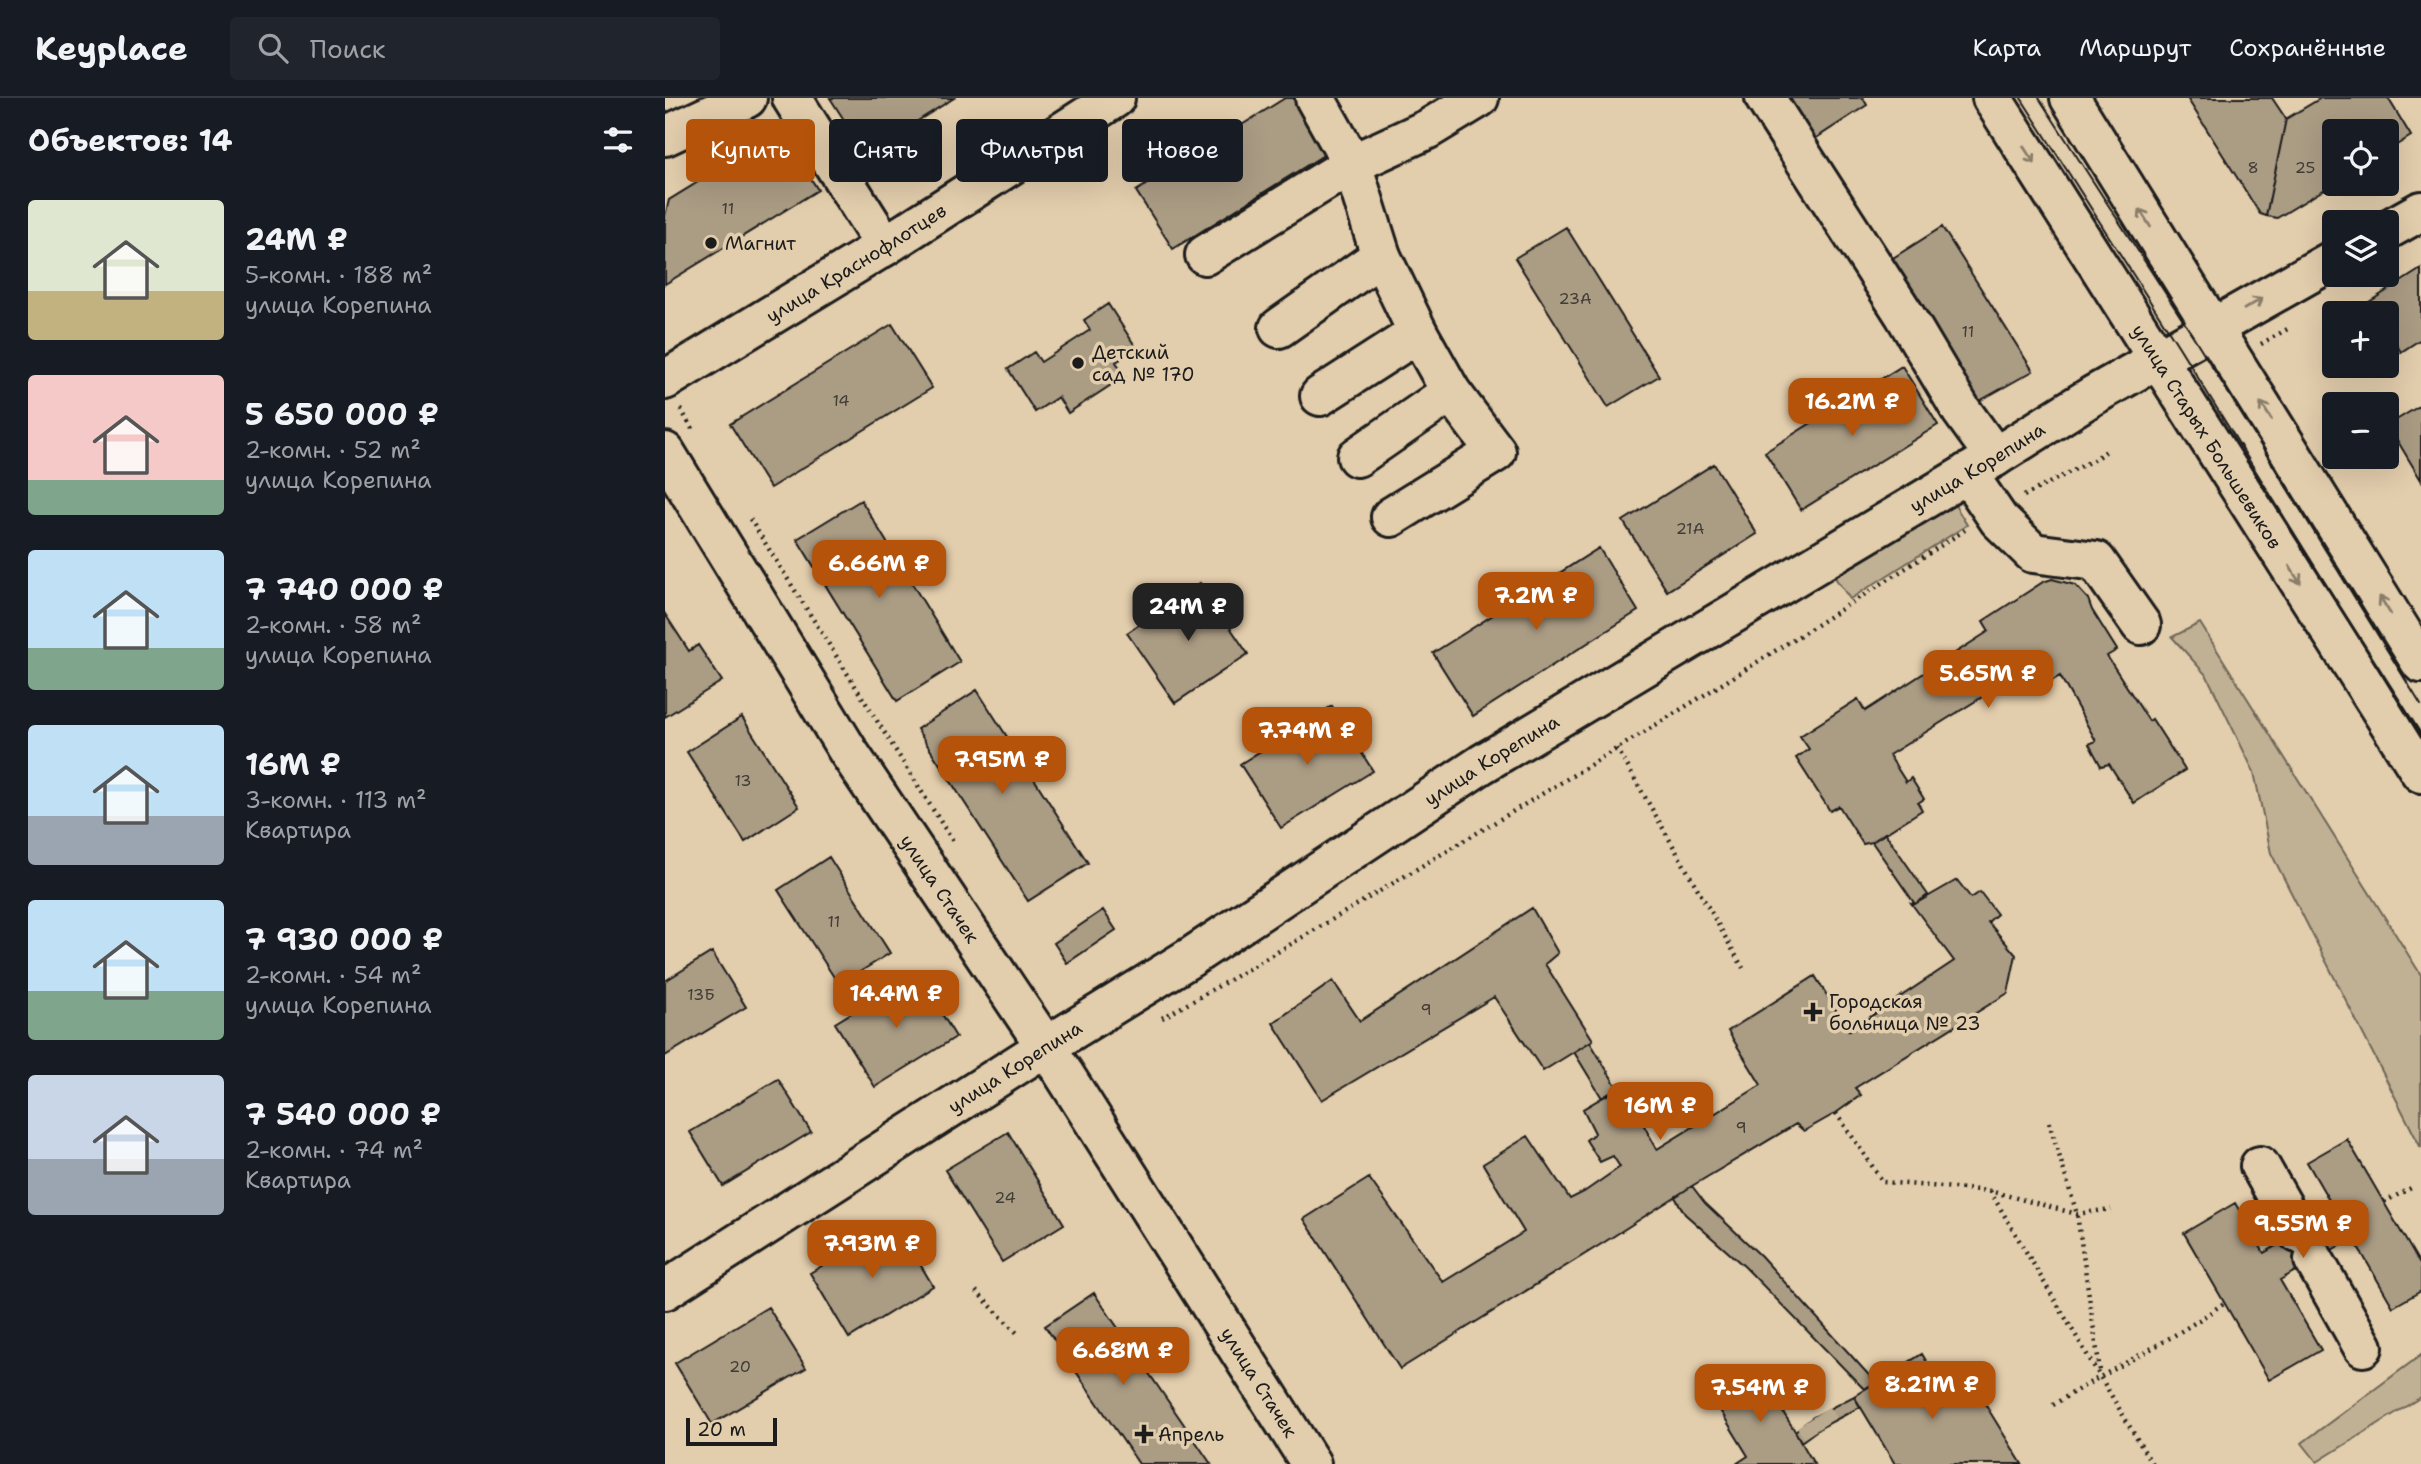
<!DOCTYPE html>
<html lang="ru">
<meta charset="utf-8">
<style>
body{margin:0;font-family:"Shantell Sans",sans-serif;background:#20242c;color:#f1f3f6;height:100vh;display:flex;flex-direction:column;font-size:26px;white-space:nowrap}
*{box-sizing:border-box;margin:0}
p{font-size:23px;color:#9ea1a6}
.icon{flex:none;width:38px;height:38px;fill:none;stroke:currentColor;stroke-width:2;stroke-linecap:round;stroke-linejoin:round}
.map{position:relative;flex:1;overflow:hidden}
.details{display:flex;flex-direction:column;background:#171b24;width:665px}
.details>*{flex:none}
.top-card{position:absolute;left:21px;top:21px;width:665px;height:63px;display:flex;gap:14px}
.tools{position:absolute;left:1657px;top:21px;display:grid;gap:14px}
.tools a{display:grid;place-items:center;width:77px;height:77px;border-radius:7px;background:#171b24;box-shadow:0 7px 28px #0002;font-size:35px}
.scale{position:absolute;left:21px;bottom:18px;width:91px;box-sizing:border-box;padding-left:7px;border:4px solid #1c1c1c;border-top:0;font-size:19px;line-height:24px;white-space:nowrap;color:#1c1c1c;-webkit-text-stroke:5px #e2cdac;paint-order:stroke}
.price{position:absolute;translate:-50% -60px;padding:0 16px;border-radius:14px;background:#b45309;color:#fff;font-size:23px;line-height:46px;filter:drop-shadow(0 2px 4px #0008)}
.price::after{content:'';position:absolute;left:50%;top:42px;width:21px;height:16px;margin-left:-10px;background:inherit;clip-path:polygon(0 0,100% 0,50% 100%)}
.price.active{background:#222;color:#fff}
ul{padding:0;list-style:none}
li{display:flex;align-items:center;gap:21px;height:175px;padding:0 28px}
li span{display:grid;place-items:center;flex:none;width:196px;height:140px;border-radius:7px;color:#555}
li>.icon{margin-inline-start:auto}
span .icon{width:84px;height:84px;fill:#fffc;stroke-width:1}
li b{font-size:30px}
h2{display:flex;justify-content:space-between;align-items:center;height:84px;padding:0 28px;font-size:30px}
.tag{padding:0 24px;border-radius:7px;background:#171b24;box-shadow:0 7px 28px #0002;font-size:24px;line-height:63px}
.tag.active{background:#b45309;color:#fff}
header{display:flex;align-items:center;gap:42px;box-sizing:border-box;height:98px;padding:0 35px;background:#171b24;border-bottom:2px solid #363941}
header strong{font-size:33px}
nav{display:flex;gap:38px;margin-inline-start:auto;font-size:24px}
.search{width:490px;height:63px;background:#20242c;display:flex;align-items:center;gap:18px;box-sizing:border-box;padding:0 24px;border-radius:7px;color:#9ea1a6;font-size:26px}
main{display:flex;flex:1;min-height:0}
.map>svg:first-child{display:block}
.green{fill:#c1b194;stroke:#6e6658;stroke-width:2}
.building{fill:#ab9c84;stroke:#1c1c1c;stroke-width:2}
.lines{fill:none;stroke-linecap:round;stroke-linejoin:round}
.minor-tunnel{stroke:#baaa8f;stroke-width:38;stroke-dasharray:38 19;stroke-linecap:butt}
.minor-casing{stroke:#1c1c1c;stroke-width:44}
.major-casing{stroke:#1c1c1c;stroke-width:44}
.path{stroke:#1c1c1c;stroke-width:4.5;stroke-dasharray:2 5;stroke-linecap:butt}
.minor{stroke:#e2cdac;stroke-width:38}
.major{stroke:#e2cdac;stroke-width:38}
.tram{stroke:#1c1c1c;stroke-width:2}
.oneway{stroke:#897d6b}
.poi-dot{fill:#1c1c1c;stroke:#e2cdac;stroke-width:2.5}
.labels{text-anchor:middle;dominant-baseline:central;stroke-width:7;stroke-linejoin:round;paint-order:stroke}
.number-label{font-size:16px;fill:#403c36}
.poi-label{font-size:19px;fill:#1c1c1c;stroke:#e2cdac;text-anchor:start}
.street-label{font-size:19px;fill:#1c1c1c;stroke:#e2cdac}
</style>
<header>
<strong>Keyplace</strong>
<div class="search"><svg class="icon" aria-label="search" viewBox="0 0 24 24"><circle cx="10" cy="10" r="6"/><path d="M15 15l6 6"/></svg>Поиск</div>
<nav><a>Карта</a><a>Маршрут</a><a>Сохранённые</a></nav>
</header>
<main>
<section class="details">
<h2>Объектов: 14<svg class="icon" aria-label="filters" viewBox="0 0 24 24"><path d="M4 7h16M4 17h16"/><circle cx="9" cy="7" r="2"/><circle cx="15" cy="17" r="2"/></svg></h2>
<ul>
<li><span style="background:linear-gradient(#dfe7d0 65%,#c2b280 0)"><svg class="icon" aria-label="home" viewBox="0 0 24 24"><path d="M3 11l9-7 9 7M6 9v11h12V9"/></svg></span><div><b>24M ₽</b><p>5-комн. · 188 m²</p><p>улица Корепина</p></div></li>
<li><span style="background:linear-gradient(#f6c9c9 75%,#7fa58c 0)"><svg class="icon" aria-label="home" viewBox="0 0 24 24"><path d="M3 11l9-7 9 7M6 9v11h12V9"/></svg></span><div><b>5 650 000 ₽</b><p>2-комн. · 52 m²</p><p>улица Корепина</p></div></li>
<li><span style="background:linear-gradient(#bfe0f5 70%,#7fa58c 0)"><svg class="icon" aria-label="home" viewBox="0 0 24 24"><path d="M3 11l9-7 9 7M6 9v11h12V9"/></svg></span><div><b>7 740 000 ₽</b><p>2-комн. · 58 m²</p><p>улица Корепина</p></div></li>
<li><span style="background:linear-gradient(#bfe0f5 65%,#9aa5b1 0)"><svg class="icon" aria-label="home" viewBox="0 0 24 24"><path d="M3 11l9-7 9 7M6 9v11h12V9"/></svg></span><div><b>16M ₽</b><p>3-комн. · 113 m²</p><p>Квартира</p></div></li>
<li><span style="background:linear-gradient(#bfe0f5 65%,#7fa58c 0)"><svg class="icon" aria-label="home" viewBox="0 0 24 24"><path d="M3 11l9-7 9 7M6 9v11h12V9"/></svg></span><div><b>7 930 000 ₽</b><p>2-комн. · 54 m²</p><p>улица Корепина</p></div></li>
<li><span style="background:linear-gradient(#c9d6e8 60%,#9aa5b1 0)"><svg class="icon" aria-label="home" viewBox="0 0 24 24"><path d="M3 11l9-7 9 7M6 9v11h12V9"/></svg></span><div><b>7 540 000 ₽</b><p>2-комн. · 74 m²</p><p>Квартира</p></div></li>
</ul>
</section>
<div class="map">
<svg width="1756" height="1366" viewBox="0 0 1756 1366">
<rect width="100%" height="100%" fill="#e2cdac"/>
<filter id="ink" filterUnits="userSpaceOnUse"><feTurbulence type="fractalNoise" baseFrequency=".0143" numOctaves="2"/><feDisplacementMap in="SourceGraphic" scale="14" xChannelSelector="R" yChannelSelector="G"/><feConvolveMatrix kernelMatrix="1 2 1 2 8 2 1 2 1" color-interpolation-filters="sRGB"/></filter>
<g filter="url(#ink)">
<path class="green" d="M 1285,399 L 1302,427 L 1185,501 L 1164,471 Z
M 1535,525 L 1756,877 L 1756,1050 L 1606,755 L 1589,674 L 1542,578 L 1507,539 Z
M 1756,1257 L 1756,1299 L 1652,1364 L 1637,1345 Z"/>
<path class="building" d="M 165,0 L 289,0 L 208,51 L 191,23 L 183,28 Z
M 620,0 L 632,0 L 665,53 L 508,151 L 471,93 Z
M 1121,0 L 1198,0 L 1202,7 L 1148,42 Z
M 1522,0 L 1607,0 L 1621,21 L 1601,118 L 1595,116 Z
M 1656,0 L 1723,0 L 1746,38 L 1722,53 L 1722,33 L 1670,33 L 1670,85 L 1612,120 L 1601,118 L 1621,21 Z
M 116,33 L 153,92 L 0,186 L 0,118 L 4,102 Z
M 901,129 L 994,278 L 943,309 L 850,160 Z
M 1277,129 L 1368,273 L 1309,306 L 1220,165 Z
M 1756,171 L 1756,241 L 1736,254 L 1722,231 L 1722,215 L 1712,215 L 1704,204 Z
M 443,206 L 472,251 L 451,264 L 460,278 L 403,315 L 393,299 L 370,314 L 343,271 L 369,254 L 376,264 L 425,232 L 419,222 Z
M 227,226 L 267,290 L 105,390 L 65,326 Z
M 1237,268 L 1273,327 L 1136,412 L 1100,354 Z
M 1756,307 L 1756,382 L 1723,327 Z
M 1049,366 L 1092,436 L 1002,493 L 958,423 Z
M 196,402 L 295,564 L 232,603 L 132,441 Z
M 934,450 L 973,513 L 808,618 L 768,555 Z
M 1387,481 L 1410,487 L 1423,501 L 1427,512 L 1452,552 L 1442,558 L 1484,623 L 1487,621 L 1520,672 L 1469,705 L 1444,666 L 1436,668 L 1424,646 L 1431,643 L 1395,578 L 1383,585 L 1368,581 L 1359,573 L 1224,657 L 1241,684 L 1246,680 L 1259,701 L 1253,705 L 1257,712 L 1207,744 L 1198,746 L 1174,708 L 1165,713 L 1131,660 L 1144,651 L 1135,638 L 1193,601 L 1200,613 L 1324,533 L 1318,523 L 1378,484 Z
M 535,485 L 583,556 L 510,605 L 462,535 Z
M 0,516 L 24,553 L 33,547 L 57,583 L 0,619 Z
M 312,592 L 423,765 L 363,803 L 252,631 Z
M 667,608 L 708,673 L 616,730 L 575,666 Z
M 77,619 L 134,709 L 80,744 L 22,654 Z
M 1220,735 L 1263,797 L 1250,806 L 1207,744 Z
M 164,759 L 225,855 L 174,887 L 113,792 Z
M 1292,782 L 1306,800 L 1315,794 L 1332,816 L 1323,824 L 1351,857 L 1343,895 L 1190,990 L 1196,997 L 1171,1015 L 1139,1033 L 1131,1026 L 1027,1088 L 938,1145 L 735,1271 L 639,1121 L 704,1080 L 778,1184 L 859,1134 L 818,1066 L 863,1038 L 905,1101 L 919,1094 L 955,1069 L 948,1058 L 935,1064 L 921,1042 L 930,1035 L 918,1011 L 957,988 L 992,1051 L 1096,987 L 1063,933 L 1150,878 L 1184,933 L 1289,863 L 1246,805 L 1250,806 Z
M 867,810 L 893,855 L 880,866 L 928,942 L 878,973 L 829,899 L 657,1002 L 608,925 L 668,883 L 695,923 Z
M 438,812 L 451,832 L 402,865 L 389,845 Z
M 47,854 L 81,909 L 0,958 L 0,883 Z
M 252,875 L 291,939 L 210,989 L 170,925 Z
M 925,944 L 953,991 L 937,1000 L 909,954 Z
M 113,981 L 146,1034 L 58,1088 L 25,1034 Z
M 343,1034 L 399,1126 L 337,1164 L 280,1072 Z
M 1682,1041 L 1756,1168 L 1756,1193 L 1728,1209 L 1688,1140 L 1649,1162 L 1615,1182 L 1656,1252 L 1604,1282 L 1519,1135 L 1570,1105 L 1599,1155 L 1633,1135 L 1671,1114 L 1642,1064 Z
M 1027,1088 L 1040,1105 L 1096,1158 L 1211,1285 L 1199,1291 L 1080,1169 L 1020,1116 L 1010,1099 Z
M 230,1124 L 268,1188 L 184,1240 L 145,1175 Z
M 429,1195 L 546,1366 L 474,1366 L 380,1228 Z
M 103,1209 L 141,1270 L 47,1326 L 10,1265 Z
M 1257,1256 L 1288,1307 L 1312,1293 L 1357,1366 L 1230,1366 L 1189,1298 Z
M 1091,1272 L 1130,1333 L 1149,1366 L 1071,1366 L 1083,1358 L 1047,1299 Z
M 1189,1298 L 1195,1309 L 1155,1330 L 1136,1344 L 1130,1333 L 1148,1319 Z"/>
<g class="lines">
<path class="minor-tunnel" d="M 1148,1319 L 1155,1330"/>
<g class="minor-casing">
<g id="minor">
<path d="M 127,0 L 220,148"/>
<path d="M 650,0 L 687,66 L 716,158 L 753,235 L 786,294 L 831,354 L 726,419"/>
<path d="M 1100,0 L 1239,216 L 1296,312 L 1330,359"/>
<path d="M 0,38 L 82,0"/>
<path d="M 1722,132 L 1756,113"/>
<path d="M 540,157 L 687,66 L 763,31 L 814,0"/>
<path d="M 614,230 L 716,158"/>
<path id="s1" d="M 0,282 L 220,148 L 450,0"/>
<path d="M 655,298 L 753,235"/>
<path id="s2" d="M 0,354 L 183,653 L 399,976 L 646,1366"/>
<path d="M 692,359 L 786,294"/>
<path d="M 1302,375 L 1334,422 L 1368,455 L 1431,463 L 1476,527"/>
<path d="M 1595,1068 L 1633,1135"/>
<path d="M 1649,1162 L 1698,1249"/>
<path id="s3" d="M 0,1192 L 380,949 L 526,859 L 817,666 L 1330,359 L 1427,298 L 1670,161"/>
</g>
</g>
<g class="major-casing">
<g id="major">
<path id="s4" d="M 1327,0 L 1756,675"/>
<path d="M 1405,0 L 1756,565"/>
</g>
</g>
<path class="path" d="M 1596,246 L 1626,229
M 16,311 L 27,331
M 1359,398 L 1428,362 L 1443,352
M 85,421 L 289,745
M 952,650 L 1078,870
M 497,920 C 591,868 683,812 775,757 C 952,652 1127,544 1300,432
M 1171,1015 L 1218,1084 L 1325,1093 L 1412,1116 L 1446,1111
M 1384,1024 L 1412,1116 L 1435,1273
M 1325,1093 L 1487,1366
M 1719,1104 L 1750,1088
M 311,1193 L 355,1238
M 1388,1307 C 1444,1271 1506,1244 1560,1204"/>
<use href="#minor" class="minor"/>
<use href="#major" class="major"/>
<path class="tram" d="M 1356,0 L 1514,249 L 1756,640
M 1374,0 L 1530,241 L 1756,607"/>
</g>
<defs><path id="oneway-shaft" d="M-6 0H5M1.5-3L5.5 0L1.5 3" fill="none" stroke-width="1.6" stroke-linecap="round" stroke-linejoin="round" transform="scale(1.75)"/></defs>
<g class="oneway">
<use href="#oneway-shaft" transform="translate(1364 57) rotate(57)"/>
<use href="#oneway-shaft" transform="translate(1480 120) rotate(-122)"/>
<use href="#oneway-shaft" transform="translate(1588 206) rotate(-30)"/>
<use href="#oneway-shaft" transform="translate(1601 313) rotate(-122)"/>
<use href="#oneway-shaft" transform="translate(1630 477) rotate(58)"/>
<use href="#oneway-shaft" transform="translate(1720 507) rotate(-122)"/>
</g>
</g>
<g class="poi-dot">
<circle cx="46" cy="145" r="7"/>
<circle cx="413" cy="265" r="7"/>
<path d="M1144.5 903.5h7v7h7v7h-7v7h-7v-7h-7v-7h7z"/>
<path d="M475.5 1325.5h7v7h7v7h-7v7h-7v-7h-7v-7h7z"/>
</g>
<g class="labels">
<g class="number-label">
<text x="1588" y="69">8</text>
<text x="1640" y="69">25</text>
<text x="63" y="110">11</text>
<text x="910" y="200">23А</text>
<text x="1303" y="233">11</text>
<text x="176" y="302">14</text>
<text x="1025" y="430">21А</text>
<text x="78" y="682">13</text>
<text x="169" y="823">11</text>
<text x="36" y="896">13Б</text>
<text x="761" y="911">9</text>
<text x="1076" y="1029">9</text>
<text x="340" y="1099">24</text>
<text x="75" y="1268">20</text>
</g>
<g class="poi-label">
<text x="60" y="145">Магнит</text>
<text x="427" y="254">Детский<tspan x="427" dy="22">сад № 170</tspan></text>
<text x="1164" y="903">Городская<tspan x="1164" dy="22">больница № 23</tspan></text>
<text x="493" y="1336">Апрель</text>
</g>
<g class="street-label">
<text stroke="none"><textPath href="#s1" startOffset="224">улица Краснофлотцев</textPath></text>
<text stroke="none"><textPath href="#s4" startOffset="401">улица Старых Большевиков</textPath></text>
<text stroke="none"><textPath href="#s3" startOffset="1549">улица Корепина</textPath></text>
<text stroke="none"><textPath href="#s3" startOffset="982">улица Корепина</textPath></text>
<text stroke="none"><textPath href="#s2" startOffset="516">улица Стачек</textPath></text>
<text stroke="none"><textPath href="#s3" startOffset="415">улица Корепина</textPath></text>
<text stroke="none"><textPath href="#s2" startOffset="1104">улица Стачек</textPath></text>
</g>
</g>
</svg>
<div class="tools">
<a><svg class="icon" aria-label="locate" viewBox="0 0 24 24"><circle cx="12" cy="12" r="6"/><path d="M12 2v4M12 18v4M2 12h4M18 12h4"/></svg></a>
<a><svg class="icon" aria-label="layers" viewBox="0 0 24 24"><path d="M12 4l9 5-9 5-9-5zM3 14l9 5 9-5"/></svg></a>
<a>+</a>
<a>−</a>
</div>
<div class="scale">20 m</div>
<b class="price" style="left:1187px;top:340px">16.2M ₽</b>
<b class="price" style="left:214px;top:502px">6.66M ₽</b>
<b class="price" style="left:871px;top:534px">7.2M ₽</b>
<b class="price active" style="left:523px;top:545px">24M ₽</b>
<b class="price" style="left:1323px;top:612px">5.65M ₽</b>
<b class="price" style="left:642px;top:669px">7.74M ₽</b>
<b class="price" style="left:337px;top:698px">7.95M ₽</b>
<b class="price" style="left:231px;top:932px">14.4M ₽</b>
<b class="price" style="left:995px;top:1044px">16M ₽</b>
<b class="price" style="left:1638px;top:1162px">9.55M ₽</b>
<b class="price" style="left:207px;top:1182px">7.93M ₽</b>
<b class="price" style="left:458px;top:1289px">6.68M ₽</b>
<b class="price" style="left:1267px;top:1323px">8.21M ₽</b>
<b class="price" style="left:1095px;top:1326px">7.54M ₽</b>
<div class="top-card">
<a class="tag active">Купить</a>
<a class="tag">Снять</a>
<a class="tag">Фильтры</a>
<a class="tag">Новое</a>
</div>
</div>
</main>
